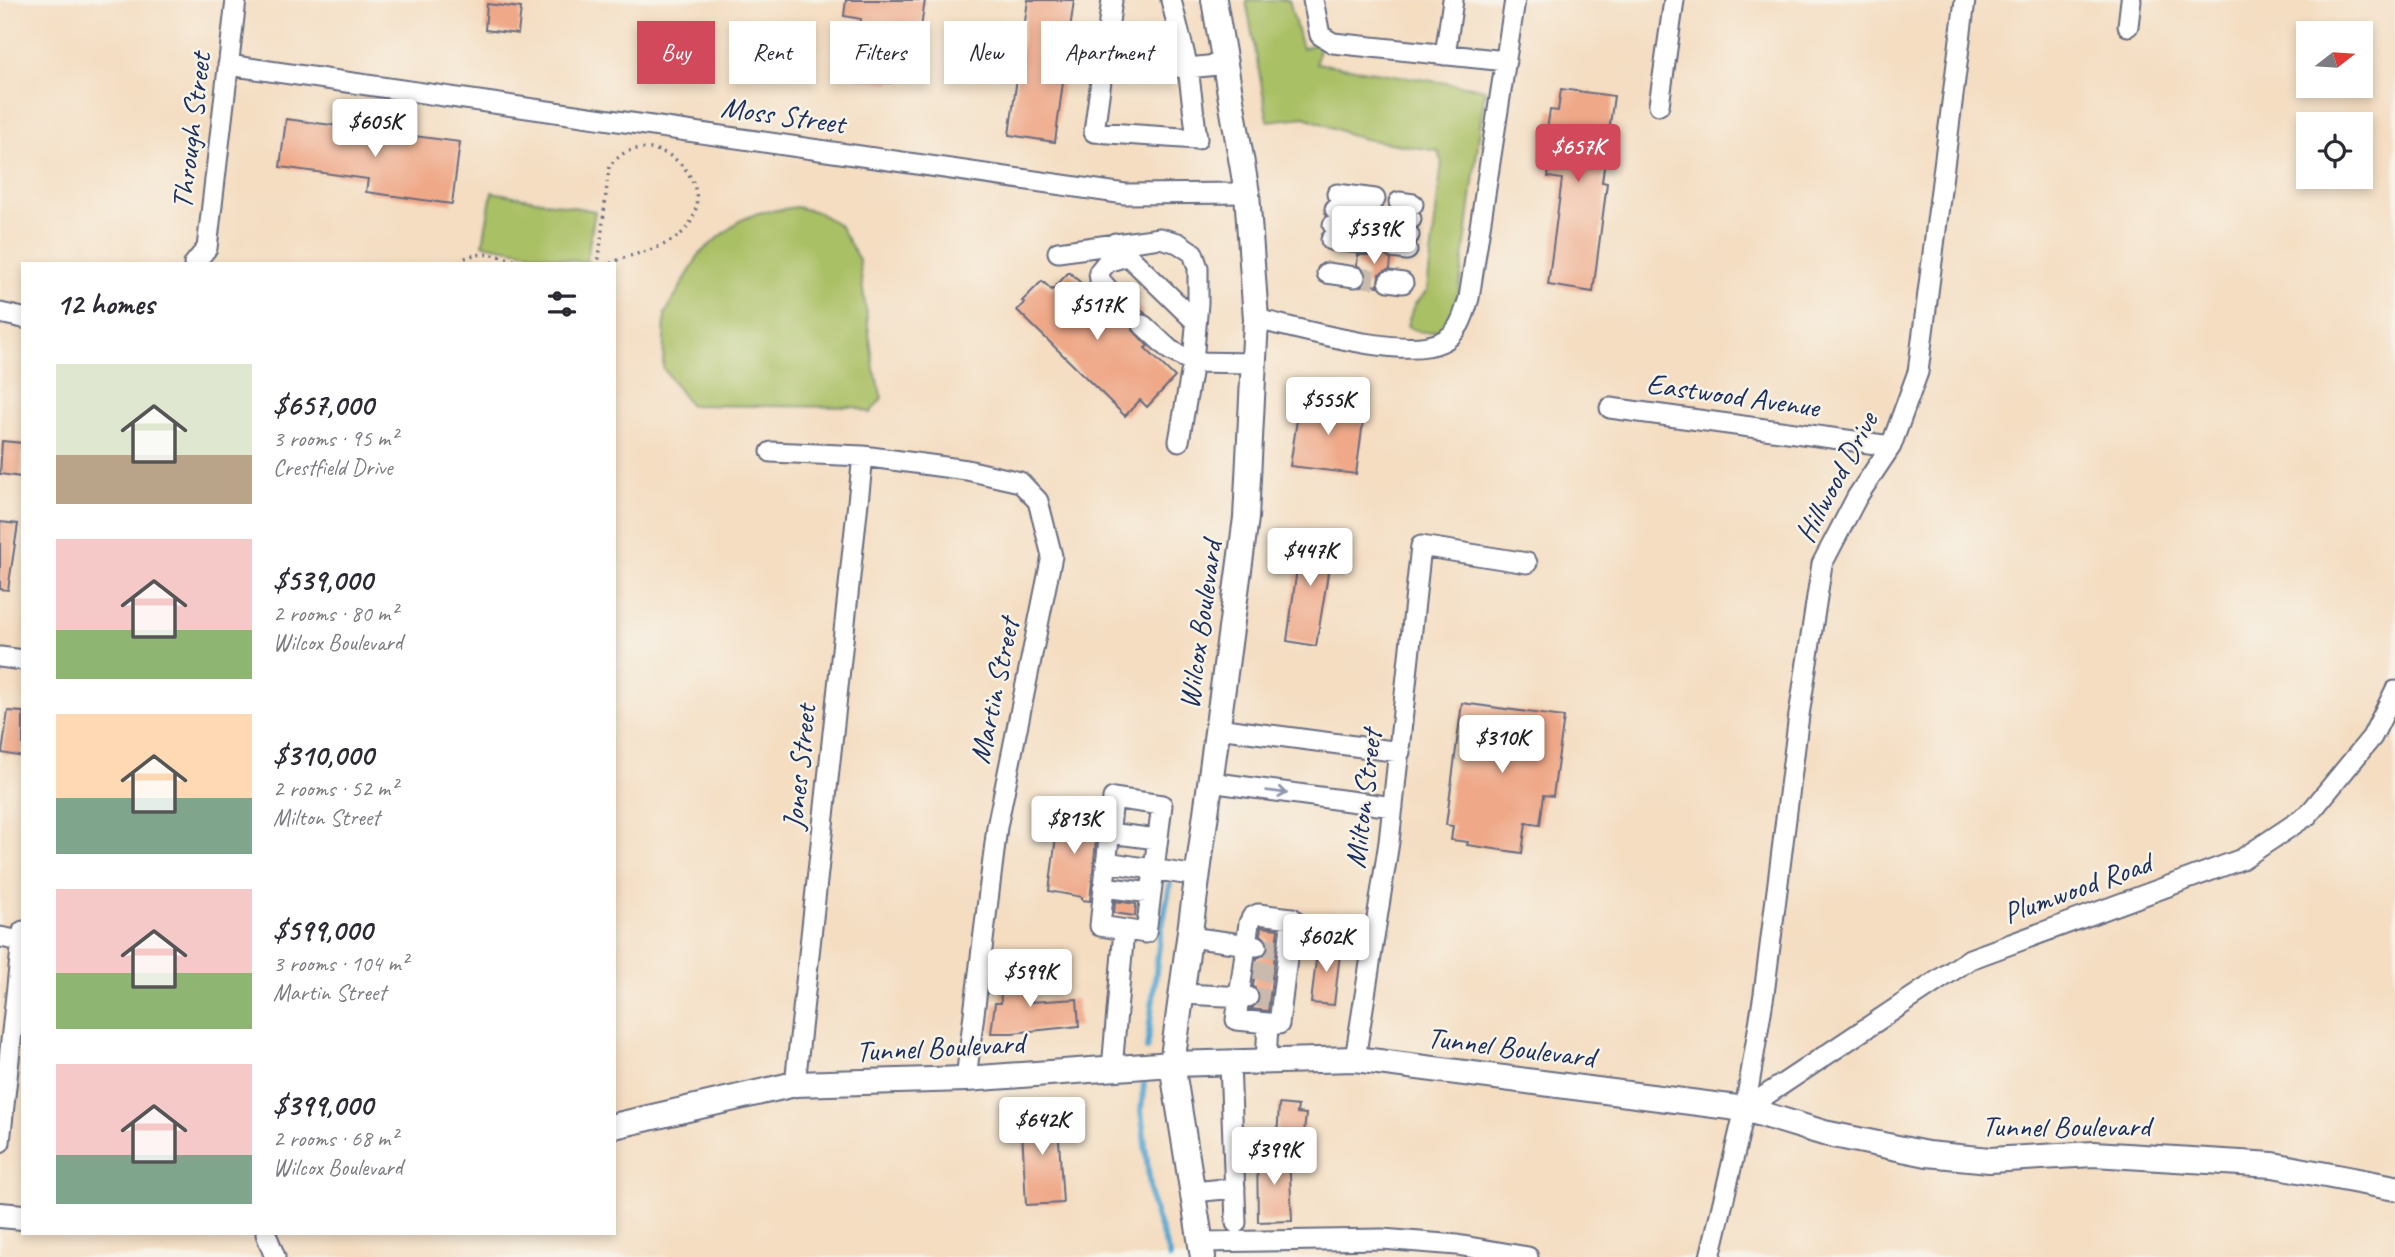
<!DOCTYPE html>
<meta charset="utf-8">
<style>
body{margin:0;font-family:Caveat,sans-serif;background:#f7f7f7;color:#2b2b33;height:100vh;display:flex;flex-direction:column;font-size:26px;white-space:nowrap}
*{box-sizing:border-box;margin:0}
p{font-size:23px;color:#7c7c81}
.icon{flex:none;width:38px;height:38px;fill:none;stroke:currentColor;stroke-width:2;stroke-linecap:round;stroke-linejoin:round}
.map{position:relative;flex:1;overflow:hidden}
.sheet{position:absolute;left:21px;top:262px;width:595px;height:973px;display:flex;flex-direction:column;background:#fff;border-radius:0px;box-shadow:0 4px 10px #0003}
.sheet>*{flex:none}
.hud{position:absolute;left:637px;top:21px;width:665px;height:63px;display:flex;gap:14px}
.needle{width:46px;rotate:73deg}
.tools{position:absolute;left:2296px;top:21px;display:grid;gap:14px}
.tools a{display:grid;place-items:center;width:77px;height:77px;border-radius:0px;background:#fff;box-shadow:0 4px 10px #0003;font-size:35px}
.price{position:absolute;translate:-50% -60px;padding:0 16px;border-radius:7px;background:#fff;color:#222;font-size:23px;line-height:46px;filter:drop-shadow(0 2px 4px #0008)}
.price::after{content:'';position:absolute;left:50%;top:42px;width:21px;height:16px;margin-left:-10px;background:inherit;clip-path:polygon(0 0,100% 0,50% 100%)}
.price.selected{background:#d1495b;color:#fff}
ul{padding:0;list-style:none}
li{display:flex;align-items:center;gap:21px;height:175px;padding:0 35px}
li span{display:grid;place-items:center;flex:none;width:196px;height:140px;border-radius:0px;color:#555}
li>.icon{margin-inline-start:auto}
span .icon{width:84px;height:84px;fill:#fffc;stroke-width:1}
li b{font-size:30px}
h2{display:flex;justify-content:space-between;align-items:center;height:84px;padding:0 35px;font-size:30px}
.pill{padding:0 24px;border-radius:0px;background:#fff;box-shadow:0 4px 10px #0003;font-size:24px;line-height:63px}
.pill.selected{background:#d1495b;color:#fff}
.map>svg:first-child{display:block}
.green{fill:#aac065;stroke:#627862;stroke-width:2}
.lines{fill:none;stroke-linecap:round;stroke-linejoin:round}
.stream{stroke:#56a6d0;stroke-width:6}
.building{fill:#efa989}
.minor-tunnel{stroke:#c9baad;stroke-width:19;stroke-dasharray:19 10;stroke-linecap:butt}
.minor-casing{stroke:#676c81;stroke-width:23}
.major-casing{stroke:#676c81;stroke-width:28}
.path{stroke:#676c81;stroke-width:3.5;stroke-dasharray:2 5;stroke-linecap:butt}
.minor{stroke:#fff;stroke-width:19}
.major{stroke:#fff;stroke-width:24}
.oneway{stroke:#8d97ae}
.labels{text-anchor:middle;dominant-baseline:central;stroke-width:5;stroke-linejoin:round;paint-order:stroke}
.street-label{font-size:30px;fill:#1b2f5e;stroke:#f7f3e8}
</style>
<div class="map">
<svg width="2395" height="1257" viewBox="0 0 2395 1257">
<rect width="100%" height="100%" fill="#f7f3e8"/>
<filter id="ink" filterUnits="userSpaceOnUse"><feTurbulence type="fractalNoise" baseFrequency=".0143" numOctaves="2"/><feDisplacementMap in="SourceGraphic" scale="14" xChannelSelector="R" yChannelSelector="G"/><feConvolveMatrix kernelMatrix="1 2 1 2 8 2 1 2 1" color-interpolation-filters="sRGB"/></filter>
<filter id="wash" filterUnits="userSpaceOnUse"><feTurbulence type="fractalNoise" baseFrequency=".00686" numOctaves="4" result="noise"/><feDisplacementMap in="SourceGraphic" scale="28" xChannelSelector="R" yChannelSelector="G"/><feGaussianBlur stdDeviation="1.57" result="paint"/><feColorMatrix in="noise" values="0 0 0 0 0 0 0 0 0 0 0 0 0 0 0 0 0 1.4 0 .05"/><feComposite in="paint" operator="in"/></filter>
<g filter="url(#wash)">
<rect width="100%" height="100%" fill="#f4ddc1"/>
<path class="green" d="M 1246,0 L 1289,0 L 1302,49 L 1320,42 L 1316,63 L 1485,89 L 1457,307 C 1448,331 1429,339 1407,326 L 1414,305 L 1427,291 L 1442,161 L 1438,151 L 1359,138 L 1305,117 L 1268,121 Z
M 492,192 L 595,211 L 586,263 L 483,244 Z
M 796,207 L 817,212 L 839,225 L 859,260 L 874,369 L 882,398 L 870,413 L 855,407 L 690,405 L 663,368 L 665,314 L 700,253 L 739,221 L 758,213 Z"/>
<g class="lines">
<path class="stream" d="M 1147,1049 L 1160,937 L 1170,885
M 1144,1084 L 1141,1110 L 1152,1204 L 1170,1257"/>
</g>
<g id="blocks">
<path class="building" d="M 846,0 L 925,0 L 921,28 L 904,25 L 899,67 L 893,66 L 891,83 L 858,79 L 860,62 L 856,61 L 861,19 L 844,16 Z
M 1028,0 L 1074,0 L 1055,142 L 1009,135 Z
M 487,4 L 521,8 L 518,34 L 485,30 Z
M 1561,89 L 1614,96 L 1602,182 L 1607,183 L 1593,292 L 1548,285 L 1562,179 L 1548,177 L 1551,157 L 1543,156 L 1550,110 L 1558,111 Z
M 286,119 L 460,142 L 452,204 L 366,192 L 368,179 L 280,167 Z
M 1381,246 L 1382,253 L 1391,260 L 1390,269 L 1379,274 L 1378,286 L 1365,284 L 1367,273 L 1357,265 L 1358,255 L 1373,255 Z
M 1069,272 L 1115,314 L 1122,315 L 1128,312 L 1132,306 L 1132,300 L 1145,313 L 1134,317 L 1132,329 L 1148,346 L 1145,348 L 1175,377 L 1147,407 L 1140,400 L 1125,416 L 1017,310 L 1025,303 L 1022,301 L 1042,281 L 1052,290 Z
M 1300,400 L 1365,407 L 1356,474 L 1290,466 Z
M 2,441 L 23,443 L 21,477 L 0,474 Z
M 0,522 L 18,524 L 8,590 L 0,589 Z
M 1302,532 L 1332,536 L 1327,580 L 1316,646 L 1287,641 Z
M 1462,703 L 1564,717 L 1553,796 L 1544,795 L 1540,825 L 1526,823 L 1522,853 L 1467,845 L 1468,842 L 1451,840 L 1453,826 L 1446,825 Z
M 8,711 L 23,712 L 23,757 L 2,753 Z
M 1059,813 L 1098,820 L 1090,901 L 1082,900 L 1082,897 L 1049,891 Z
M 1115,901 L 1136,904 L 1135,916 L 1114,913 Z
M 1261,927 L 1278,929 L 1268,1011 L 1250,1009 L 1258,1004 L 1260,998 L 1258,991 L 1253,986 L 1257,958 L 1266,954 L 1269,947 L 1268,941 L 1260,934 Z
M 1318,943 L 1341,945 L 1334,1005 L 1311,1003 Z
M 1009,970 L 1028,970 L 1030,1002 L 1077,999 L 1079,1026 L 1012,1033 L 991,1033 L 995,1003 L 1001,1003 L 1000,982 L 1009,982 Z
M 1279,1104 L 1298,1106 L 1297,1113 L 1306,1114 L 1303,1142 L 1277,1140 Z
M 1057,1109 L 1063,1203 L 1026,1205 L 1021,1110 Z
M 1289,1152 L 1292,1221 L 1258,1222 L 1257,1153 Z"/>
</g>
</g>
<g filter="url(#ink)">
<use href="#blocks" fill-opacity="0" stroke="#676c81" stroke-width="2"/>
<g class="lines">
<path class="minor-tunnel" d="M 1355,277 L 1389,281
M 1120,303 L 1143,325
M 1257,946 L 1280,949
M 1253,969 L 1277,974
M 1249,997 L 1274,999"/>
<g class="minor-casing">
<path id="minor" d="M 1112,0 L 1094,132 L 1197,139 L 1188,68 L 1171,0
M 1313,0 L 1320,35 L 1333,43 L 1506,61
M 2128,26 L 2131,0
M 1445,55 L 1453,0
M 228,65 L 1125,194 L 1247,193
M 1150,65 L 1188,68 L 1227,64
M 1659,105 L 1674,0
M 1337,194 L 1375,199
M 1399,202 L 1413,204
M 1335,209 L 1372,214
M 1397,217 L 1411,219
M 1333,225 L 1371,230
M 1395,233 L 1409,235
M 1331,240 L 1369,244
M 1115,243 L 1196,322
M 1393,248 L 1407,250
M 1058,252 L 1160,238 L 1178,243 L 1193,253 L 1198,268 L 1198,303 L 1193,362 L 1254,363
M 194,264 L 207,248 L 236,0
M 1327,273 L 1355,277
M 1389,281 L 1403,283
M 1120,303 L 1100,280 L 1099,272 L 1107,262 L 1127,256
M 0,313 L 23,318
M 1256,319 C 1297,328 1405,360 1441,342 C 1459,334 1464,315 1469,298 L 1515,0
M 1143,325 L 1170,350 L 1193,362 L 1179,441
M 1610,408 L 1891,446
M 771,452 L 863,456 L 967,470 L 1020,482 L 1038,501 L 1052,556 L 997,827 L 966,1079
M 0,657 L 23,660
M 1217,728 L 1400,752
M 1210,782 L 1393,807
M 1113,798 L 1162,805 L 1146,933 L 1100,926 Z
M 1109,833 L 1157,839
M 1106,862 L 1197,876
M 1103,887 L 1151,893
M 1258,914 L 1292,918 L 1279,1024 L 1236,1020 L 1249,923 L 1252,917 Z
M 0,937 L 21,941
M 1189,937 L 1257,946
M 1181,994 L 1248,997
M 1355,1059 L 1389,842 L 1421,546 L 1527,563
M 1266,1061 L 1268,1024
M 1230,1062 L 1236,1223
M 1112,1069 L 1124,930
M 795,1084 L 863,456
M 1745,1109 L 1970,959 L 2242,859 L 2308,815 L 2372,737 L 2395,691
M 0,1142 L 23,931
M 1193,1192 L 1235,1188
M 266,1234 L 275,1257
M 1200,1242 L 1382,1239 L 1457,1245 L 1528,1257
M 1710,1257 L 1745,1109 L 1764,994 L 1799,715 L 1822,564 L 1857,497 L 1891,446 L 1918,372 L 1965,0"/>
</g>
<g class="major-casing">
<path id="major" d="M 614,1126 L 795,1084 L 966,1079 L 1172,1064 L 1355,1059 L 1745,1109 L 1824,1133 L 1927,1154 L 1990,1160 L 2094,1154 L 2273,1165 L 2395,1188
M 0,1215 L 23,1217
M 1203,1257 L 1172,1064 L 1246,518 L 1256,319 L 1247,193 L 1214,0"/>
</g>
<path class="path" d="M 463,264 L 463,259 C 484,249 504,257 525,264
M 593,264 L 599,258 L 609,166 C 614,161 620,155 626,152 C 672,133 721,193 683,232 C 663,251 633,252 609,264"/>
<use href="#minor" class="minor"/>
<use href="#major" class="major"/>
</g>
<defs><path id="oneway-shaft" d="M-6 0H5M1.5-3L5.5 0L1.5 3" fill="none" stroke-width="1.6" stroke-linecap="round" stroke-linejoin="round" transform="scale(1.75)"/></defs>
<use class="oneway" href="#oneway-shaft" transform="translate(1277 792) rotate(8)"/>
</g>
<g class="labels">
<g class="street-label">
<text transform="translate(783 115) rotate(8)">Moss Street</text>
<text transform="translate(191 131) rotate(-83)">Through Street</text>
<text transform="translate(1733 395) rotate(8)">Eastwood Avenue</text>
<text transform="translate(1836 477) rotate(-62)">Hillwood Drive</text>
<text transform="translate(1200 625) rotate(-82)">Wilcox Boulevard</text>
<text transform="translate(994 691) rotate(-78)">Martin Street</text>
<text transform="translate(799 767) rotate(-84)">Jones Street</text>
<text transform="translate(1363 799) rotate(-83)">Milton Street</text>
<text transform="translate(2077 888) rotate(-20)">Plumwood Road</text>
<text transform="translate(940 1047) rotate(-3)">Tunnel Boulevard</text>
<text transform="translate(1511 1047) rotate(7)">Tunnel Boulevard</text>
<text x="2066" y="1126">Tunnel Boulevard</text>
</g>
</g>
</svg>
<div class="tools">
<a><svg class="needle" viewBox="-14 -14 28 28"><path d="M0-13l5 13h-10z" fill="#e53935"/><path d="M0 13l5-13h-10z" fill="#7c7c81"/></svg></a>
<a><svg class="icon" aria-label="locate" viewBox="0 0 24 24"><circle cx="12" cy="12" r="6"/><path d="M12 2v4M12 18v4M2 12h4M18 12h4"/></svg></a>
</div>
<b class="price" style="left:375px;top:159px">$605K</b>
<b class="price selected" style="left:1578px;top:184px">$657K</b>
<b class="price" style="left:1374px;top:266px">$539K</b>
<b class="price" style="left:1097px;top:342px">$517K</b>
<b class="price" style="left:1328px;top:437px">$555K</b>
<b class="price" style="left:1310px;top:588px">$447K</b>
<b class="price" style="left:1502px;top:775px">$310K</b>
<b class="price" style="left:1074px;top:856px">$813K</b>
<b class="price" style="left:1326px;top:974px">$602K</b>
<b class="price" style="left:1030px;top:1009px">$599K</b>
<b class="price" style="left:1042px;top:1157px">$642K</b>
<b class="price" style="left:1274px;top:1187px">$399K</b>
<div class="hud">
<a class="pill selected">Buy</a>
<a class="pill">Rent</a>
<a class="pill">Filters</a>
<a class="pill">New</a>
<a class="pill">Apartment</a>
</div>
<section class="sheet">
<h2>12 homes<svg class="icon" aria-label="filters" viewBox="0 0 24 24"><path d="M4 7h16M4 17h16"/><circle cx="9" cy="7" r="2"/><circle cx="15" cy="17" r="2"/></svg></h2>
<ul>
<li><span style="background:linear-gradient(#dfe7d0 65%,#b9a48a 0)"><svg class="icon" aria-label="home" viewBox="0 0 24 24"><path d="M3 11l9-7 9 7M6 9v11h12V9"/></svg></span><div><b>$657,000</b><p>3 rooms · 95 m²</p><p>Crestfield Drive</p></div></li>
<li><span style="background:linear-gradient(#f6c9c9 65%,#8fb573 0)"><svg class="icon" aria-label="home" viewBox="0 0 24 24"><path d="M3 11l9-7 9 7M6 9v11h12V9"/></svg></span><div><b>$539,000</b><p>2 rooms · 80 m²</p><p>Wilcox Boulevard</p></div></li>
<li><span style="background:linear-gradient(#ffd9b3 60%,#7fa58c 0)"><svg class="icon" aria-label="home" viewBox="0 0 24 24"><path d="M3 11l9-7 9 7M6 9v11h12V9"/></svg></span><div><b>$310,000</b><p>2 rooms · 52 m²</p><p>Milton Street</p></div></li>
<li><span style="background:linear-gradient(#f6c9c9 60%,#8fb573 0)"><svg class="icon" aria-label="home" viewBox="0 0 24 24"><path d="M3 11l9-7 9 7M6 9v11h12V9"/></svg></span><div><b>$599,000</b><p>3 rooms · 104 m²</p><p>Martin Street</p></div></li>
<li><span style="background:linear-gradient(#f6c9c9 65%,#7fa58c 0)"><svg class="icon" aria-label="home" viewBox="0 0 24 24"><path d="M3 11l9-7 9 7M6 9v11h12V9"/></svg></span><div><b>$399,000</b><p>2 rooms · 68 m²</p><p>Wilcox Boulevard</p></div></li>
</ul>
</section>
</div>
